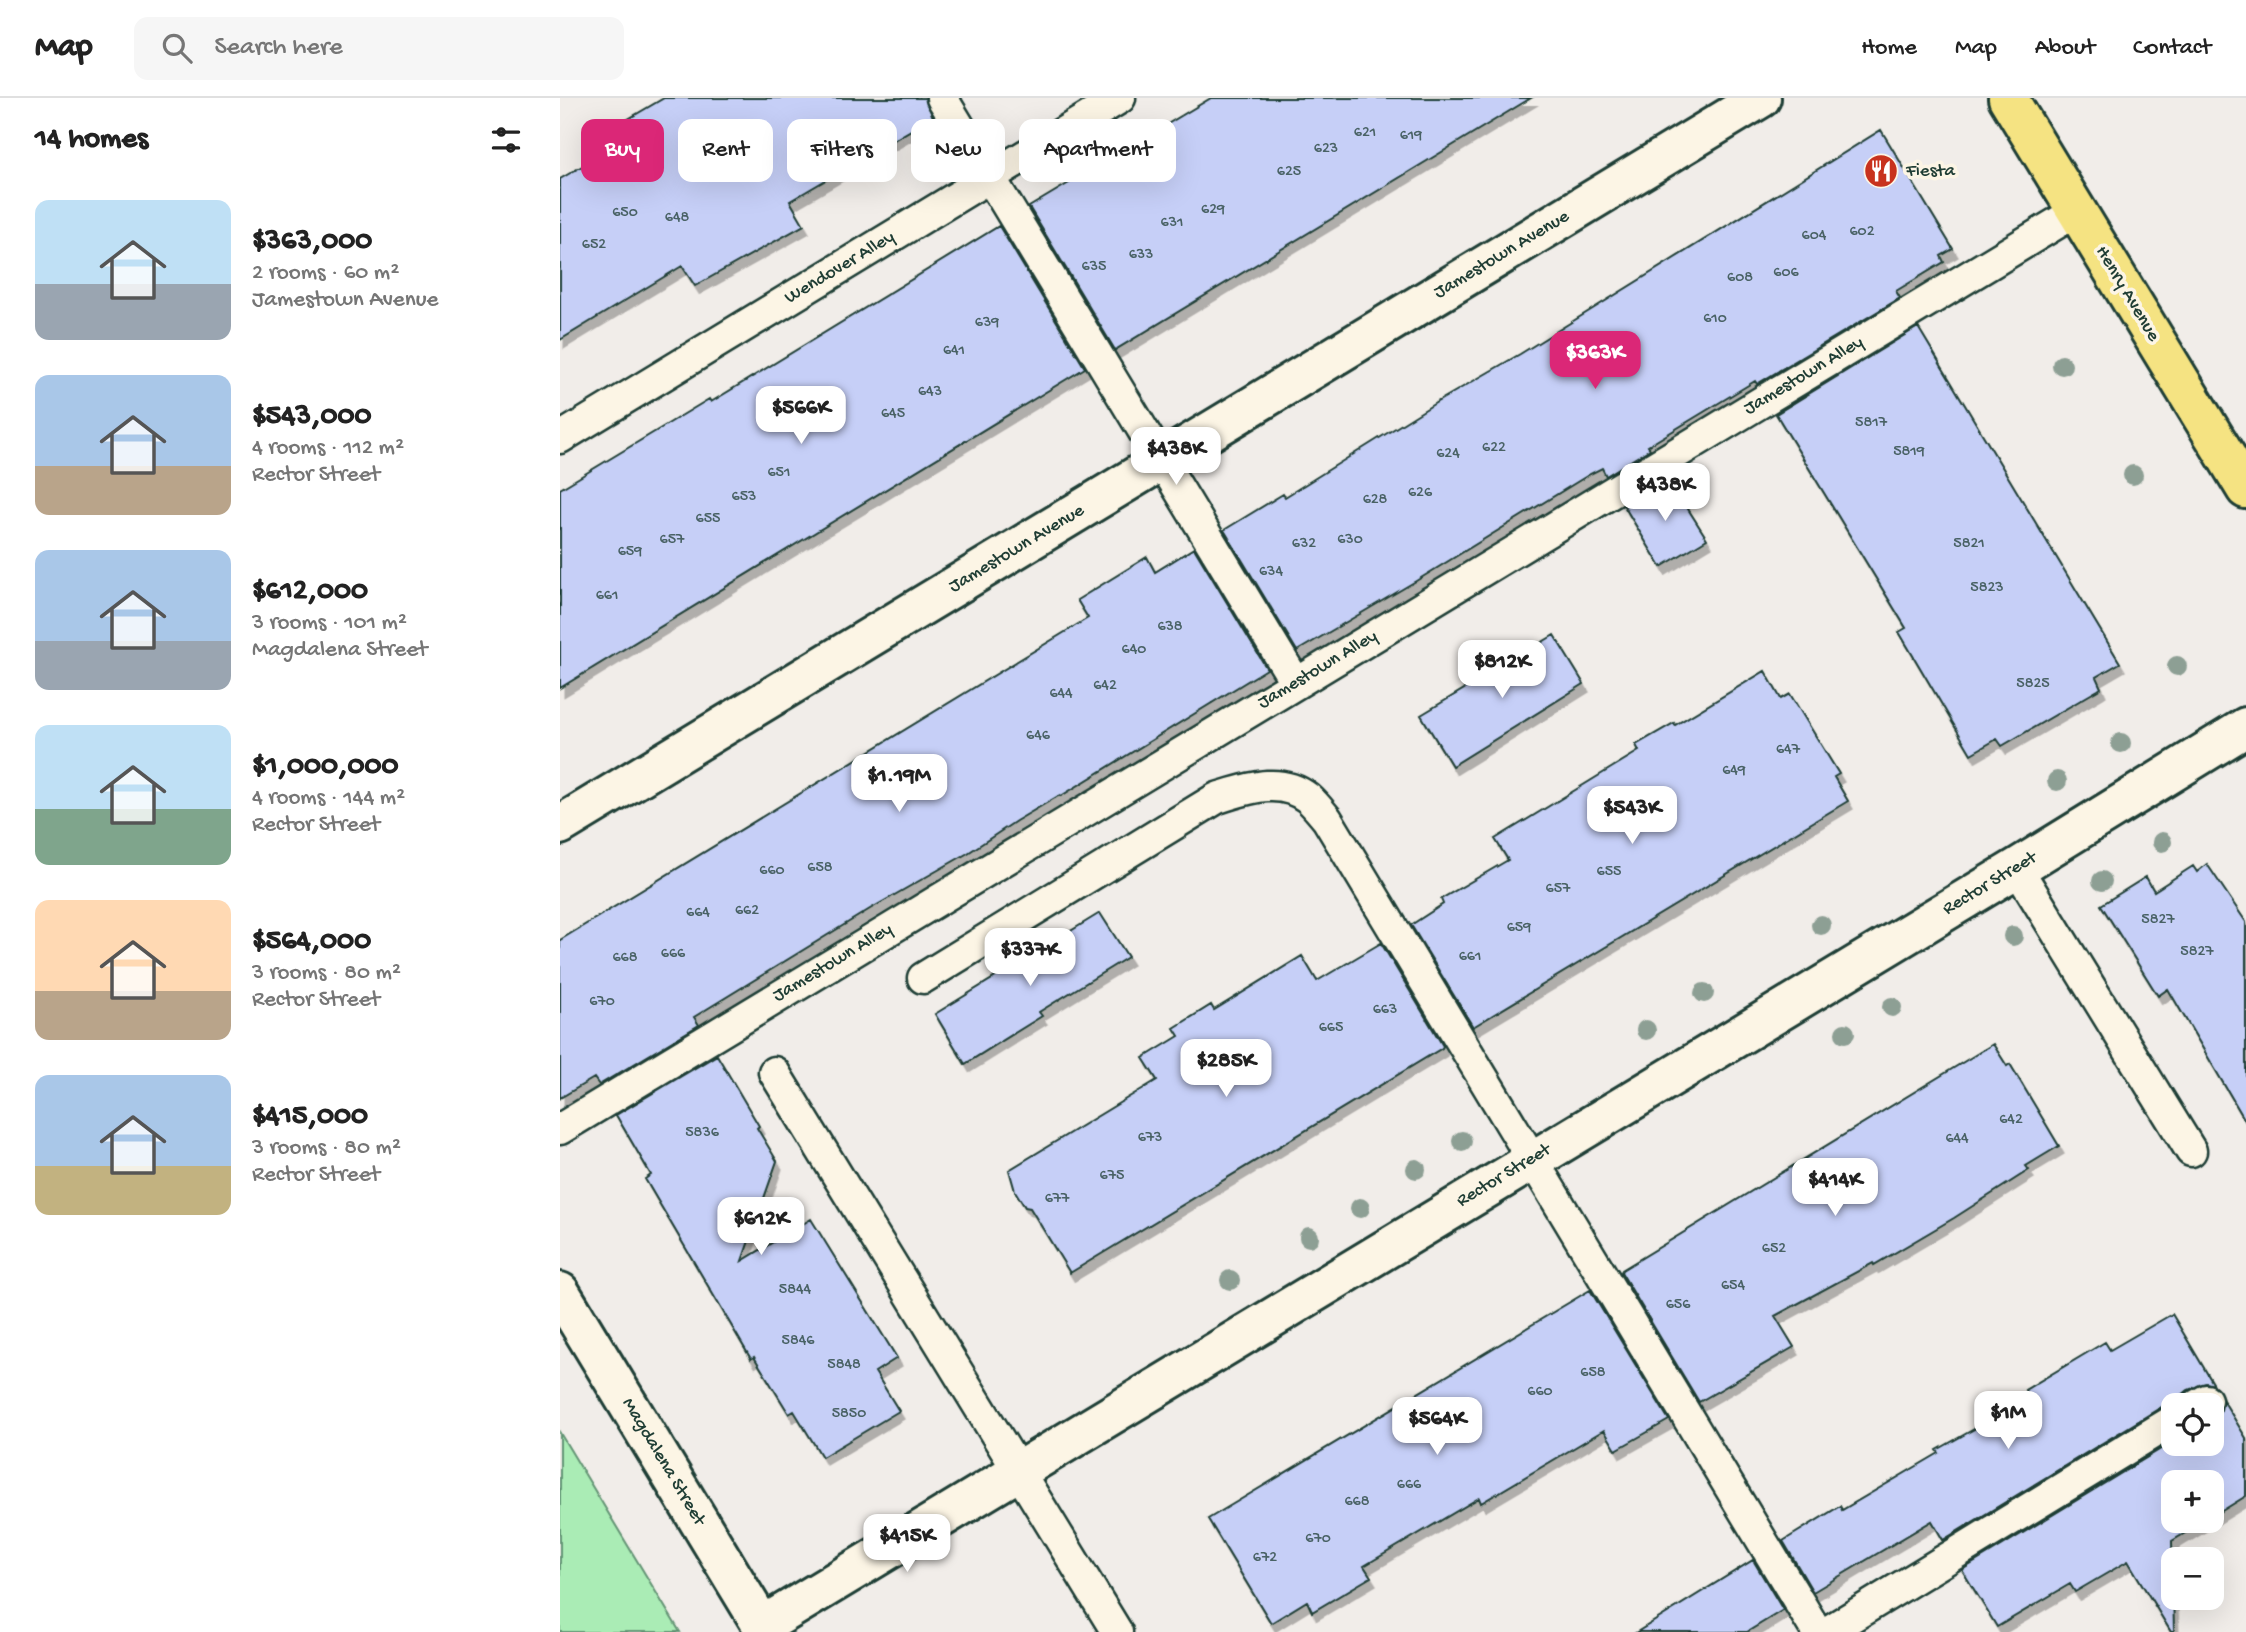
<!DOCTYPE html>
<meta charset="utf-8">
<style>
body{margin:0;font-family:"Gochi Hand",sans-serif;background:#f6f6f6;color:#222;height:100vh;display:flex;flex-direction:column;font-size:26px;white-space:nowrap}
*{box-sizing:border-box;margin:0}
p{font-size:23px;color:#767676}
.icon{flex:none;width:38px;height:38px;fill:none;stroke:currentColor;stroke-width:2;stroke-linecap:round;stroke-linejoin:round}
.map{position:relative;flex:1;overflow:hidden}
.drawer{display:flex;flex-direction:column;background:#fff;width:560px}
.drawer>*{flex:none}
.banner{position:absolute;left:21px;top:21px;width:665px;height:63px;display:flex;gap:14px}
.controls{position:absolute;left:1601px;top:1295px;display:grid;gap:14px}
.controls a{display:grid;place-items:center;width:63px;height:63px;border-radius:14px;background:#fff;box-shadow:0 7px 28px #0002;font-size:35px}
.price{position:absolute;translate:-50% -60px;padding:0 16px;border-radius:14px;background:#fff;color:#222;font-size:23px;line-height:46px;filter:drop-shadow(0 2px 4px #0008)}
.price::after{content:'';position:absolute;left:50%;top:42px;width:21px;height:16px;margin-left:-10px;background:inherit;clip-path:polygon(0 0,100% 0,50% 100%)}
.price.active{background:#db2777;color:#fff}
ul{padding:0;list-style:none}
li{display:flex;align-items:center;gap:21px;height:175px;padding:0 35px}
li span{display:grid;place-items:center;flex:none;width:196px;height:140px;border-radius:14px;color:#555}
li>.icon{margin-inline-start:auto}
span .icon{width:84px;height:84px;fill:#fffc;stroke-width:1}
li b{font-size:30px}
h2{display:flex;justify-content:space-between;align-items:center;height:84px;padding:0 35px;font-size:30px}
.chip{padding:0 24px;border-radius:14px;background:#fff;box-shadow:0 7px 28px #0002;font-size:24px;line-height:63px}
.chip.active{background:#db2777;color:#fff}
header{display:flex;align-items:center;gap:42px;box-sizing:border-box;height:98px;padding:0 35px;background:#fff;border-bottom:2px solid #e0e0e0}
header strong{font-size:33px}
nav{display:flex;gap:38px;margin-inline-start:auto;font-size:24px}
.search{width:490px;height:63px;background:#f6f6f6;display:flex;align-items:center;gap:18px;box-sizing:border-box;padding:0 24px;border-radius:14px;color:#767676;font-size:26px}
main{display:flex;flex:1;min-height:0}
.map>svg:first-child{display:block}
.green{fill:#aaecb5;stroke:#649474;stroke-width:2}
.building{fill:#c6cff7;stroke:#1f3d34;stroke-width:2;filter:url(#shadow)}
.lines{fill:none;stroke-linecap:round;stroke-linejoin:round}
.service-casing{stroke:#1f3d34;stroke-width:35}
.minor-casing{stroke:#1f3d34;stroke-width:44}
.primary-casing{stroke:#1f3d34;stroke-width:44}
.service{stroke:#fcf5e5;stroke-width:30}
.minor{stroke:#fcf5e5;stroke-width:38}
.primary{stroke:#f5e382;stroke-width:38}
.tree{fill:#8d9f94}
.labels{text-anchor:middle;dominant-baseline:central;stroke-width:7;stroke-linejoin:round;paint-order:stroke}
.number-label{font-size:16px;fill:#496265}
.poi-label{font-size:19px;fill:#1f3d34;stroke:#fcf5e5;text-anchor:start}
.street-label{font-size:19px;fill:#1f3d34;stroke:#fcf5e5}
</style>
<header>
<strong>Map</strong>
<div class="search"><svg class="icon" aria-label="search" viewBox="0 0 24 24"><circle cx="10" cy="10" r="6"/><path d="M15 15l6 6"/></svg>Search here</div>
<nav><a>Home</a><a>Map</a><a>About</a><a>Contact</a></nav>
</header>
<main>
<section class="drawer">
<h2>14 homes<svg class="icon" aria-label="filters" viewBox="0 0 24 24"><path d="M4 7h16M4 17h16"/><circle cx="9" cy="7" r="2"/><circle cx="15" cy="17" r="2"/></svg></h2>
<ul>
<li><span style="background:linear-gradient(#bfe0f5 60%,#9aa5b1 0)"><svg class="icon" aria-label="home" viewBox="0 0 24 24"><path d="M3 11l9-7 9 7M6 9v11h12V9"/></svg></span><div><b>$363,000</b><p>2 rooms · 60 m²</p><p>Jamestown Avenue</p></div></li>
<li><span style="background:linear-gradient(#a9c7e8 65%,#b9a48a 0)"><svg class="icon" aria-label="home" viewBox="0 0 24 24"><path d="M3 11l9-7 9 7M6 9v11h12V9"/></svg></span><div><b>$543,000</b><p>4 rooms · 112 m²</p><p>Rector Street</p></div></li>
<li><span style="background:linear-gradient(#a9c7e8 65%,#9aa5b1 0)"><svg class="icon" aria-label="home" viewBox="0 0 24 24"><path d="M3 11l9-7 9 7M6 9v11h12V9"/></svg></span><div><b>$612,000</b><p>3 rooms · 101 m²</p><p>Magdalena Street</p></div></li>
<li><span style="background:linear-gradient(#bfe0f5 60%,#7fa58c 0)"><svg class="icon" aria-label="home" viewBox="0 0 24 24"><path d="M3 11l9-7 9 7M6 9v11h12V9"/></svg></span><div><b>$1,000,000</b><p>4 rooms · 144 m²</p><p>Rector Street</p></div></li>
<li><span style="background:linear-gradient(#ffd9b3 65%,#b9a48a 0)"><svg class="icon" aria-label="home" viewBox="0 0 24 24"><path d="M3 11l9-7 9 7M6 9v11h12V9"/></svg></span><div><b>$564,000</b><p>3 rooms · 80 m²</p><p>Rector Street</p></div></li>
<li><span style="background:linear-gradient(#a9c7e8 65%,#c2b280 0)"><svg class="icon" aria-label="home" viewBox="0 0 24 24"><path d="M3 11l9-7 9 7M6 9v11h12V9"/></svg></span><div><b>$415,000</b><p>3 rooms · 80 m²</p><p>Rector Street</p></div></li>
</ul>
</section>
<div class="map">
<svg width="1686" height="1534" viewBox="0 0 1686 1534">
<defs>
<filter id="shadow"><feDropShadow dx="4.5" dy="8" stdDeviation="0" flood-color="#0004"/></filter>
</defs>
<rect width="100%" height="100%" fill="#f1ede9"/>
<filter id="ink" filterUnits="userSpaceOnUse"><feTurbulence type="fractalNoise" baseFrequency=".0143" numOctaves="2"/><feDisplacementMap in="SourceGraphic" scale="14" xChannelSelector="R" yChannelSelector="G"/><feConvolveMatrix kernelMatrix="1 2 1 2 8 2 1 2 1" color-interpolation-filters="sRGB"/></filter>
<g filter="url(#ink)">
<path class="green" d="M 0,1335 L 120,1534 L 0,1534 Z"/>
<path class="building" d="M 104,0 L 365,0 L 373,19 L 230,103 L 244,127 L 135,188 L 122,168 L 0,242 L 0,81 L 60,46 L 51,31 Z
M 651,0 L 971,0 L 555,252 L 469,109 Z
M 1321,32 L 1393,151 L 1381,158 L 1384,164 L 1336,193 L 1340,200 L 1197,286 L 1195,283 L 1088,348 L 1090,351 L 1046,378 L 1042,370 L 1030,376 L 856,483 L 737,553 L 664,432 L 723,396 L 725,399 L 877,304 L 960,256 Z
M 439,128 L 525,270 L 0,590 L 0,391 L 149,301 L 151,304 Z
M 1358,229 L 1560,565 L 1536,579 L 1541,590 L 1538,592 L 1442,648 L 1437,641 L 1411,656 L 1339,534 L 1346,530 L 1216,316 Z
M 1109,381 L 1147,441 L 1101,469 L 1064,408 Z
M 634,450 L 707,571 L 501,698 L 500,697 L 456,723 L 408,755 L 310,811 L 134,919 L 139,927 L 39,987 L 34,980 L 0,1000 L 0,842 L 528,520 L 517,502 L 587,459 L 595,474 Z
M 994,537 L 1024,586 L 892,668 L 861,617 Z
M 1205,573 L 1221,601 L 1230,596 L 1279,676 L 1274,679 L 1288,703 L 913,929 L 851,827 L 883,806 L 881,801 L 948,762 L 935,741 L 1079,653 L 1076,647 L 1114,625 L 1115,627 Z
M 1647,766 L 1686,824 L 1686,1024 L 1608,891 L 1598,898 L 1541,807 L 1586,779 L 1594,793 L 1633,768 L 1637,774 Z
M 540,815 L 568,859 L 479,914 L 482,918 L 405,966 L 375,916 Z
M 821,845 L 883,948 L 882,950 L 510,1175 L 470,1110 L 465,1109 L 455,1093 L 449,1072 L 597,982 L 583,960 L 619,938 L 614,930 L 651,907 L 654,912 L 742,858 L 757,883 Z
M 1433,946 L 1447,968 L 1450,966 L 1499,1048 L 1466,1068 L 1469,1072 L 1394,1120 L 1314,1167 L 1313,1165 L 1215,1218 L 1234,1249 L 1139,1304 L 1061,1174 L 1062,1172 Z
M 157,957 L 199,1028 L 197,1030 L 217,1063 L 182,1163 L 251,1121 L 337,1260 L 315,1274 L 339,1313 L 262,1359 L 234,1313 L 229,1316 L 194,1259 L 191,1261 L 85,1081 L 91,1077 L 56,1017 Z
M 1030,1192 L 1109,1322 L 1056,1352 L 1044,1332 L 921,1405 L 919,1400 L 804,1468 L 811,1479 L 752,1514 L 747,1503 L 711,1525 L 648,1421 Z
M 1612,1216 L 1654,1287 L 1646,1285 L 1628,1292 L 1622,1297 L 1620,1306 L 1613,1305 L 1605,1307 L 1383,1442 L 1372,1423 L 1253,1494 L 1223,1443 L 1280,1408 L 1282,1412 L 1379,1355 L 1377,1352 L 1469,1300 L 1465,1292 L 1545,1244 L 1550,1252 Z
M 1663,1302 L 1686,1340 L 1686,1398 L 1652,1419 L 1652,1384 L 1614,1384 L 1614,1423 L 1645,1423 L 1612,1443 L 1614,1534 L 1611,1534 L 1568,1463 L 1515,1494 L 1510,1486 L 1437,1529 L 1402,1472 L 1614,1343 L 1614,1346 L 1652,1346 L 1652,1319 L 1661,1312 Z
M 1193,1462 L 1223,1512 L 1187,1534 L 1077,1534 Z"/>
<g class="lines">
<g class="service-casing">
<path id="service" d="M 382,0 L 736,585
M 0,340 L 560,0
M 1457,770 L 1631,1053
M 363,880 L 657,700 C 687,691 720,678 748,700 C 755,706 761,714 767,721 L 1257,1534
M 214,974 L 557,1534
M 0,1031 L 1517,113
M 1637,1307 L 1646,1302
M 1267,1534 L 1614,1322"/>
</g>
<g class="minor-casing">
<path id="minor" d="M 0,727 L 1201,0
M 0,1194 L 206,1534
M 202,1528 L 1457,770 L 1686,629"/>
</g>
<g class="primary-casing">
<path id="primary" d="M 1448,0 L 1686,391"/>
</g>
<use href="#service" class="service"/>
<use href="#minor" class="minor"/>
<use href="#primary" class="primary"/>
</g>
<g class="tree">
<circle cx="1502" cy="267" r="10"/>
<circle cx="1573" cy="377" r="10"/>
<circle cx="1617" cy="568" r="10"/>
<circle cx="1561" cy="645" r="10"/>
<circle cx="1497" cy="683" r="10"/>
<circle cx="1602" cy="744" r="10"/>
<circle cx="1542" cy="783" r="10"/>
<circle cx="1261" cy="827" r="10"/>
<circle cx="1453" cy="838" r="10"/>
<circle cx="1144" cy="895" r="10"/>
<circle cx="1332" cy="909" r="10"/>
<circle cx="1086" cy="932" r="10"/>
<circle cx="1285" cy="935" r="10"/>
<circle cx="902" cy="1043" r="10"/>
<circle cx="856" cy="1071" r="10"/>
<circle cx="800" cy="1110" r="10"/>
<circle cx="749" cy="1139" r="10"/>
<circle cx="670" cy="1182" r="10"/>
</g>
</g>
<defs>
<g id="restaurant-disc" transform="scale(1.75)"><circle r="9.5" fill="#c8321e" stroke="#fcf5e5"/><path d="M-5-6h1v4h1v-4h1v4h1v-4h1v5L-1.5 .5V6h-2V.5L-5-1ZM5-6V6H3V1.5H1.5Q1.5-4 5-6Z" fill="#fff"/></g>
</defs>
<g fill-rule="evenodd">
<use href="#restaurant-disc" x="1321" y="73"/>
</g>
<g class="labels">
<g class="number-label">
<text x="805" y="35">621</text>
<text x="851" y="38">619</text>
<text x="766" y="51">623</text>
<text x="729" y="74">625</text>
<text x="653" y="112">629</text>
<text x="65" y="115">650</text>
<text x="117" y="120">648</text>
<text x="612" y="125">631</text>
<text x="1302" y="134">602</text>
<text x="1254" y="138">604</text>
<text x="34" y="147">652</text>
<text x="581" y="157">633</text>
<text x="534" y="169">635</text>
<text x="1226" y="175">606</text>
<text x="1180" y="180">608</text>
<text x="1155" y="221">610</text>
<text x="427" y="225">639</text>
<text x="394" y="253">641</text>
<text x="370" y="294">643</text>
<text x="333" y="316">645</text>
<text x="1311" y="325">5817</text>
<text x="934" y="350">622</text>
<text x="1349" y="354">5819</text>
<text x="888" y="356">624</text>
<text x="219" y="375">651</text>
<text x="860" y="395">626</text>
<text x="184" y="399">653</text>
<text x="815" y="402">628</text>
<text x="148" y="421">655</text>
<text x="112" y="442">657</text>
<text x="790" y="442">630</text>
<text x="744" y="446">632</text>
<text x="1409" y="446">5821</text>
<text x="70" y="454">659</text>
<text x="711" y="474">634</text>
<text x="1427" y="490">5823</text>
<text x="47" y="498">661</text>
<text x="610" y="529">638</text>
<text x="574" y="552">640</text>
<text x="1473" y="586">5825</text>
<text x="545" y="588">642</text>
<text x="501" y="596">644</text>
<text x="478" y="638">646</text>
<text x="1228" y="652">647</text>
<text x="1174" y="673">649</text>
<text x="260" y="770">658</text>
<text x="212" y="773">660</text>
<text x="1049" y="774">655</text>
<text x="998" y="791">657</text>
<text x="187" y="813">662</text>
<text x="138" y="815">664</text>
<text x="1598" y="822">5827</text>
<text x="959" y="830">659</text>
<text x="1637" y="854">5827</text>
<text x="113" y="856">666</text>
<text x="910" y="859">661</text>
<text x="65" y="860">668</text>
<text x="42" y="904">670</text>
<text x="825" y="912">663</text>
<text x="771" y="930">665</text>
<text x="1451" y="1022">642</text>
<text x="142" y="1035">5836</text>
<text x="590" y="1040">673</text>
<text x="1397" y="1041">644</text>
<text x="552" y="1078">675</text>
<text x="497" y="1101">677</text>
<text x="1214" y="1151">652</text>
<text x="1173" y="1188">654</text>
<text x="235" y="1192">5844</text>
<text x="1118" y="1207">656</text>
<text x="238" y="1243">5846</text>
<text x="284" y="1267">5848</text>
<text x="1033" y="1275">658</text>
<text x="980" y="1294">660</text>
<text x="289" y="1316">5850</text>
<text x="849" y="1387">666</text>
<text x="797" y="1404">668</text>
<text x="758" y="1441">670</text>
<text x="705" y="1460">672</text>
</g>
<g class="poi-label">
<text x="1346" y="73">Fiesta</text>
</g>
<g class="street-label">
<text transform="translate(942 157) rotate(-31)">Jamestown Avenue</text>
<text transform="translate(280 170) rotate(-31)">Wendover Alley</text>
<text transform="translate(1567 196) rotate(59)">Henry Avenue</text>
<text transform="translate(1244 278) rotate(-31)">Jamestown Alley</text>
<text transform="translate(457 451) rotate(-31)">Jamestown Avenue</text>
<text transform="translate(758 572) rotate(-31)">Jamestown Alley</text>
<text transform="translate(1430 786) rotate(-31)">Rector Street</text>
<text transform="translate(273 865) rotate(-31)">Jamestown Alley</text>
<text transform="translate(944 1078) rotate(-31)">Rector Street</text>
<text transform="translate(103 1364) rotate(59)">Magdalena Street</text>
</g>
</g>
</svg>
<div class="controls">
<a><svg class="icon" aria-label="locate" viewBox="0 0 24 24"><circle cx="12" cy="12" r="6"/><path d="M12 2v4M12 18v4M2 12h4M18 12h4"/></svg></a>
<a>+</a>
<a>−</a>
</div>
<b class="price active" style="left:1035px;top:293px">$363K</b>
<b class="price" style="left:241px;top:348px">$566K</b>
<b class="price" style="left:616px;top:389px">$438K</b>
<b class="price" style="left:1105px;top:425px">$438K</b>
<b class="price" style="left:942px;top:602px">$812K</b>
<b class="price" style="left:339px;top:716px">$1.19M</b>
<b class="price" style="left:1072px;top:748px">$543K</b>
<b class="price" style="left:470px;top:890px">$337K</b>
<b class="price" style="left:666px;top:1001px">$285K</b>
<b class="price" style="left:1275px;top:1120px">$414K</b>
<b class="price" style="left:201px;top:1159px">$612K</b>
<b class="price" style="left:1448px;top:1353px">$1M</b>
<b class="price" style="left:877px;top:1359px">$564K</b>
<b class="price" style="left:347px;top:1476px">$415K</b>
<div class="banner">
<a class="chip active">Buy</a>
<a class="chip">Rent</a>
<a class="chip">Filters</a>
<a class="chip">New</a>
<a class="chip">Apartment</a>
</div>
</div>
</main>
